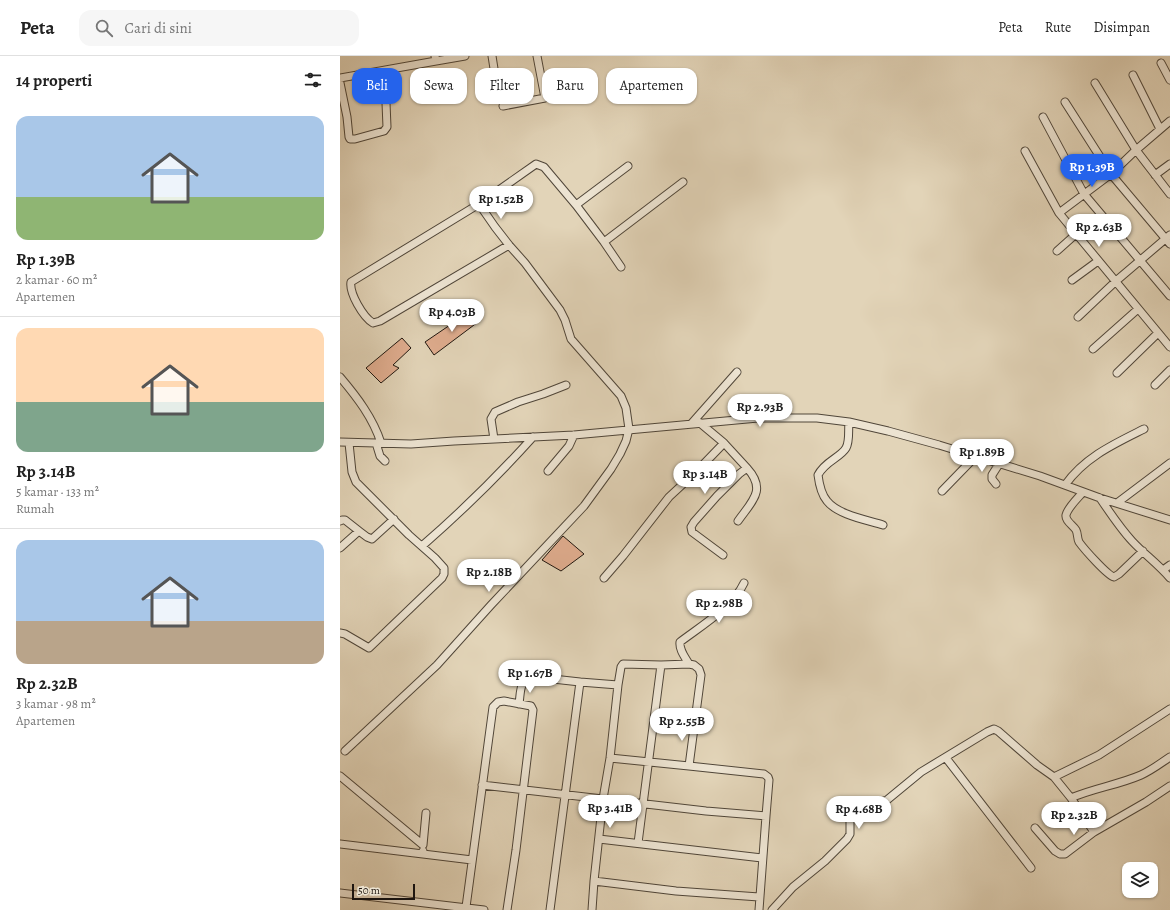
<!DOCTYPE html>
<html lang="id">
<meta charset="utf-8">
<style>
body{margin:0;font-family:Alegreya,serif;background:#f6f6f6;color:#222;height:100vh;display:flex;flex-direction:column;font-size:15px;white-space:nowrap}
*{box-sizing:border-box;margin:0}
p{font-size:13px;color:#767676}
.icon{flex:none;width:22px;height:22px;fill:none;stroke:currentColor;stroke-width:2;stroke-linecap:round;stroke-linejoin:round}
.map{position:relative;flex:1;overflow:hidden}
.panel{display:flex;flex-direction:column;background:#fff;width:340px}
.panel>*{flex:none}
.guide{position:absolute;left:12px;top:12px;width:380px;height:36px;display:flex;gap:8px}
.fabs{position:absolute;left:782px;top:806px;display:grid;gap:8px}
.fabs a{display:grid;place-items:center;width:36px;height:36px;border-radius:8px;background:#fff;box-shadow:0 1px 3px #0004;font-size:20px}
.scale{position:absolute;left:12px;bottom:10px;width:63px;box-sizing:border-box;padding-left:4px;border:2px solid #1f160f;border-top:0;font-size:11px;line-height:14px;white-space:nowrap;color:#1f160f;-webkit-text-stroke:3px #ece3d1;paint-order:stroke}
.price{position:absolute;translate:-50% -34px;padding:0 9px;border-radius:14px;background:#fff;color:#222;font-size:13px;line-height:26px;filter:drop-shadow(0 1px 2px #0008)}
.price::after{content:'';position:absolute;left:50%;top:24px;width:12px;height:9px;margin-left:-6px;background:inherit;clip-path:polygon(0 0,100% 0,50% 100%)}
.price.active{background:#2563eb;color:#fff}
ul{padding:0;list-style:none}
li{display:grid;align-content:center;gap:8px;height:212px;padding:0 16px}
li+li{border-top:1px solid #e0e0e0}
li span{display:grid;place-items:center;height:124px;border-radius:12px;color:#555}
li>.icon{margin-inline-start:auto}
span .icon{width:72px;height:72px;fill:#fffc;stroke-width:1}
li b{font-size:17px}
h2{display:flex;justify-content:space-between;align-items:center;height:48px;padding:0 16px;font-size:17px}
.tag{padding:0 14px;border-radius:12px;background:#fff;box-shadow:0 1px 3px #0004;font-size:14px;line-height:36px}
.tag.active{background:#2563eb;color:#fff}
header{display:flex;align-items:center;gap:24px;box-sizing:border-box;height:56px;padding:0 20px;background:#fff;border-bottom:1px solid #e0e0e0}
header strong{font-size:19px}
nav{display:flex;gap:22px;margin-inline-start:auto;font-size:14px}
.search{width:280px;height:36px;background:#f6f6f6;display:flex;align-items:center;gap:10px;box-sizing:border-box;padding:0 14px;border-radius:12px;color:#767676;font-size:15px}
main{display:flex;flex:1;min-height:0}
.map>svg:first-child{display:block}
.building{fill:#e0ad8f;stroke:#1f160f}
.lines{fill:none;stroke-linecap:round;stroke-linejoin:round}
.street-casing{stroke:#504639;stroke-width:9}
.street{stroke:#ece3d1;stroke-width:7}
</style>
<header>
<strong>Peta</strong>
<div class="search"><svg class="icon" aria-label="search" viewBox="0 0 24 24"><circle cx="10" cy="10" r="6"/><path d="M15 15l6 6"/></svg>Cari di sini</div>
<nav><a>Peta</a><a>Rute</a><a>Disimpan</a></nav>
</header>
<main>
<section class="panel">
<h2>14 properti<svg class="icon" aria-label="filters" viewBox="0 0 24 24"><path d="M4 7h16M4 17h16"/><circle cx="9" cy="7" r="2"/><circle cx="15" cy="17" r="2"/></svg></h2>
<ul>
<li><span style="background:linear-gradient(#a9c7e8 65%,#8fb573 0)"><svg class="icon" aria-label="home" viewBox="0 0 24 24"><path d="M3 11l9-7 9 7M6 9v11h12V9"/></svg></span><div><b>Rp 1.39B</b><p>2 kamar · 60 m²</p><p>Apartemen</p></div></li>
<li><span style="background:linear-gradient(#ffd9b3 60%,#7fa58c 0)"><svg class="icon" aria-label="home" viewBox="0 0 24 24"><path d="M3 11l9-7 9 7M6 9v11h12V9"/></svg></span><div><b>Rp 3.14B</b><p>5 kamar · 133 m²</p><p>Rumah</p></div></li>
<li><span style="background:linear-gradient(#a9c7e8 65%,#b9a48a 0)"><svg class="icon" aria-label="home" viewBox="0 0 24 24"><path d="M3 11l9-7 9 7M6 9v11h12V9"/></svg></span><div><b>Rp 2.32B</b><p>3 kamar · 98 m²</p><p>Apartemen</p></div></li>
</ul>
</section>
<div class="map">
<svg width="830" height="854" viewBox="0 0 830 854">
<rect width="100%" height="100%" fill="#e2d4b8"/>
<filter id="stains"><feTurbulence type="fractalNoise" baseFrequency=".005" numOctaves="4"/><feColorMatrix values="0 0 0 0 .2 0 0 0 0 .09 0 0 0 0 .02 0 0 0 .5 -.17"/></filter>
<radialGradient id="worn" r=".72"><stop offset=".6" stop-color="#630" stop-opacity="0"/><stop offset="1" stop-color="#630" stop-opacity=".3"/></radialGradient>
<path class="building" d="M 132,254 L 138,266 L 94,299 L 85,286 Z
M 62,282 L 71,292 L 53,309 L 59,312 L 41,327 L 26,312 Z
M 223,480 L 244,498 L 221,515 L 202,504 Z"/>
<g class="lines">
<g class="street-casing">
<path id="street" d="M 152,0 L 158,38
M 96,5 L 125,0
M 821,7 L 830,24
M 793,19 L 820,73
M 0,22 L 96,5 L 95,0
M 0,27 L 7,61 L 9,81 L 10,83 L 15,83 L 44,75 L 47,71 L 46,47 L 39,16
M 755,27 L 796,94 L 830,138
M 205,42 L 233,35
M 725,46 L 771,118 L 830,188
M 163,50 L 205,42 L 197,0
M 703,61 L 744,138 L 830,240
M 685,95 L 719,157 L 830,291
M 815,119 L 830,108
M 139,148 L 155,171 L 169,189
M 236,149 L 288,110
M 719,157 L 771,118 L 796,94 L 830,65
M 264,186 L 343,126
M 717,195 L 736,178
M 732,224 L 758,205
M 738,261 L 776,225 L 830,179
M 753,293 L 798,253
M 777,317 L 818,277
M 0,321 C 17,341 33,362 41,387
M 815,329 L 830,314
M 509,366 C 508,374 510,385 506,392 C 500,402 485,405 478,419 C 479,427 481,438 487,445 C 498,459 527,464 543,469
M 360,367 L 384,387 L 407,412 L 399,418 L 377,440 L 354,466 L 351,471 L 352,476 L 383,499
M 351,368 L 397,316
M 154,383 L 151,363 L 155,356 L 178,346 L 203,338 L 226,329
M 0,386 L 71,388 L 114,385 L 234,379 L 418,362 L 477,362 L 509,366 L 548,375 L 599,389 L 700,420 L 760,442 L 830,464
M 36,387 L 40,400 L 45,405
M 208,415 L 229,390 L 234,379
M 656,428 L 652,423 L 652,419 L 659,408
M 725,429 C 745,401 774,388 804,373
M 602,435 L 635,401
M 743,436 C 738,442 728,451 726,459 C 725,465 733,469 736,474 C 738,478 737,482 739,486 C 744,493 767,519 774,521 L 779,518 L 803,495
M 760,442 C 770,457 780,472 792,485 C 804,498 818,508 830,522
M 777,447 L 830,407
M 0,465 L 2,464 L 5,464 L 19,475
M 398,465 C 412,445 427,434 407,412
M 82,490 C 121,456 158,420 193,381
M 0,492 L 19,475 L 27,481 L 32,483 L 54,463
M 823,514 L 830,509
M 264,522 L 283,500 L 329,441 L 356,416 L 384,387
M 0,577 L 5,578 L 29,592 L 102,522 L 104,518 L 104,512 L 95,502 L 69,479 L 16,426 L 12,416 L 9,387
M 349,608 C 345,601 339,594 340,586 C 361,570 393,551 404,527
M 240,626 L 278,629 L 270,702 L 263,743 L 254,825 L 336,835 L 419,841
M 278,629 L 281,611 L 283,608 L 321,609 L 349,608 L 354,609 L 359,613 L 361,619 L 349,710 L 424,718 L 428,721 L 429,724 L 426,760
M 179,648 C 181,634 179,622 195,621 L 240,626 L 210,854
M 5,695 L 97,609 L 151,549 L 244,450 L 271,413 L 280,398 L 286,385 L 289,373 L 286,352 L 281,340 L 231,283 L 225,264 L 220,254 L 185,207 L 169,189 L 40,265 L 33,267 C 23,261 9,237 11,226 L 139,148 L 196,108 L 204,111 L 236,149 L 264,186 L 281,211
M 270,702 L 349,710
M 606,702 L 691,812
M 0,720 L 83,789 L 86,757
M 714,721 L 759,699 L 830,653
M 142,729 L 366,755 L 426,760 L 419,854
M 731,742 C 754,732 778,729 801,719 C 812,714 821,707 830,701
M 695,772 L 715,795 L 720,798 L 725,798 L 754,776 L 806,746 L 830,730
M 259,783 L 422,802
M 298,787 L 321,609
M 0,788 L 83,798
M 83,795 L 83,798 L 132,804
M 0,837 L 144,854
M 126,851 L 153,651 L 158,646 L 164,645 L 191,650 L 193,654 L 176,794 L 167,854
M 252,854 L 254,825
M 432,854 L 453,831 L 485,805 L 507,783 L 510,778 L 510,757 L 512,753 L 517,750 L 534,748 L 547,744 L 581,716 L 647,676 L 654,673 L 658,675 L 697,709 L 714,721 L 731,742 L 754,776"/>
</g>
<use href="#street" class="street"/>
</g>
<rect width="100%" height="100%" filter="url(#stains)"/>
<rect width="100%" height="100%" fill="url(#worn)"/>
</svg>
<div class="fabs">
<a><svg class="icon" aria-label="layers" viewBox="0 0 24 24"><path d="M12 4l9 5-9 5-9-5zM3 14l9 5 9-5"/></svg></a>
</div>
<div class="scale">50 m</div>
<b class="price active" style="left:752px;top:132px">Rp 1.39B</b>
<b class="price" style="left:161px;top:164px">Rp 1.52B</b>
<b class="price" style="left:759px;top:192px">Rp 2.63B</b>
<b class="price" style="left:112px;top:277px">Rp 4.03B</b>
<b class="price" style="left:420px;top:372px">Rp 2.93B</b>
<b class="price" style="left:642px;top:417px">Rp 1.89B</b>
<b class="price" style="left:365px;top:439px">Rp 3.14B</b>
<b class="price" style="left:149px;top:537px">Rp 2.18B</b>
<b class="price" style="left:379px;top:568px">Rp 2.98B</b>
<b class="price" style="left:190px;top:638px">Rp 1.67B</b>
<b class="price" style="left:342px;top:686px">Rp 2.55B</b>
<b class="price" style="left:270px;top:773px">Rp 3.41B</b>
<b class="price" style="left:519px;top:774px">Rp 4.68B</b>
<b class="price" style="left:734px;top:780px">Rp 2.32B</b>
<div class="guide">
<a class="tag active">Beli</a>
<a class="tag">Sewa</a>
<a class="tag">Filter</a>
<a class="tag">Baru</a>
<a class="tag">Apartemen</a>
</div>
</div>
</main>
